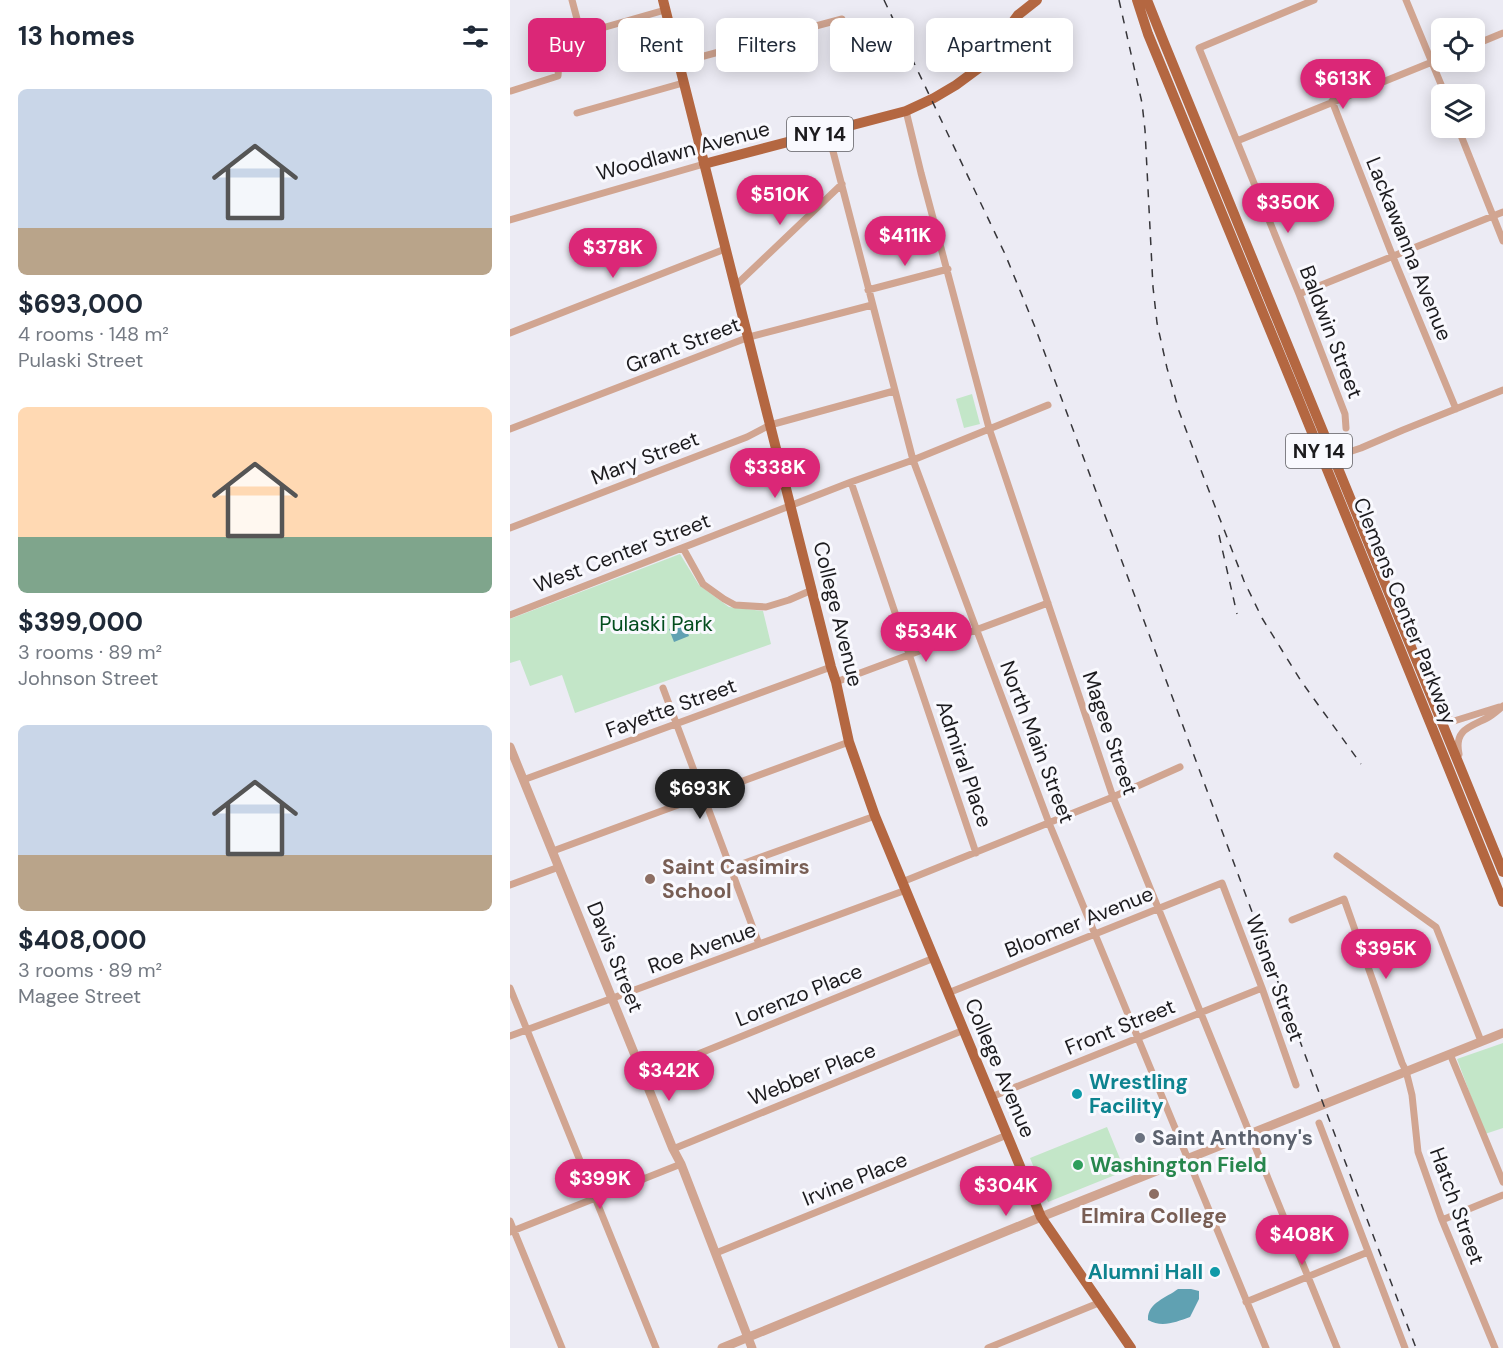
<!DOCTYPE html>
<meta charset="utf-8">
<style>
body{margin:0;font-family:"DM Sans",sans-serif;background:#f6f6f7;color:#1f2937;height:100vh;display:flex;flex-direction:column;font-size:22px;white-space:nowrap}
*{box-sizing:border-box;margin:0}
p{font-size:20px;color:#747a83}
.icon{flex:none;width:33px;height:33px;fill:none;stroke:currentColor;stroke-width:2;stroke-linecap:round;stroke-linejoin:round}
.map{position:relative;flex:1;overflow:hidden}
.side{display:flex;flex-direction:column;background:#fff;width:510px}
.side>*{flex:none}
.guide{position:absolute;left:18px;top:18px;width:570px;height:54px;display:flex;gap:12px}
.tools{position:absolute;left:921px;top:18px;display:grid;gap:12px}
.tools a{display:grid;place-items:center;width:54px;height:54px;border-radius:9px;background:#fff;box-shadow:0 3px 15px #0003;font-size:30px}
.price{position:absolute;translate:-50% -51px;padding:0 14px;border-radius:21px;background:#db2777;color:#fff;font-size:20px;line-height:39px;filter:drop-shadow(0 2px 3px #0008)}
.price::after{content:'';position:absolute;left:50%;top:36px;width:18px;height:14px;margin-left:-9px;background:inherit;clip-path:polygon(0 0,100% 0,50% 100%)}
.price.selected{background:#222;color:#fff}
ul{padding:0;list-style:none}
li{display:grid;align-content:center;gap:12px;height:318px;padding:0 18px}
li span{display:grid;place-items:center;height:186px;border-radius:9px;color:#555}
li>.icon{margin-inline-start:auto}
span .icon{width:108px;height:108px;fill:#fffc;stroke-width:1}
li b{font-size:26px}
h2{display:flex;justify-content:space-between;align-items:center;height:72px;padding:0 18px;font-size:26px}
.chip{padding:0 21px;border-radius:9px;background:#fff;box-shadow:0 3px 15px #0003;font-size:21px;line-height:54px}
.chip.selected{background:#db2777;color:#fff}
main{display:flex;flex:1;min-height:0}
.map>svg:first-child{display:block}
.green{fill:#c3e6c8}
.water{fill:#60a1b2}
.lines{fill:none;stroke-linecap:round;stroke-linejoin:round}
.minor{stroke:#d1a591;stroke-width:7}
.tertiary{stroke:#d1a591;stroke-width:9}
.primary{stroke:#b46741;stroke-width:10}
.rail{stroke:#363539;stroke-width:1.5;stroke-dasharray:8 8;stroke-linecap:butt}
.education-dot{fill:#8d6e63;stroke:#f9f9fe;stroke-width:2}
.culture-dot{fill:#0f9aa8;stroke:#f9f9fe;stroke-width:2}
.worship-dot{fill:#6b7280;stroke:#f9f9fe;stroke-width:2}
.leisure-dot{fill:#2e9e5b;stroke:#f9f9fe;stroke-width:2}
.labels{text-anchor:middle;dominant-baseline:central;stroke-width:6;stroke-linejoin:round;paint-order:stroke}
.shield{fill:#f9f9fe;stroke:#5e5e61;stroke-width:1.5}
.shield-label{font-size:20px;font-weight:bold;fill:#1c1b1e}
.street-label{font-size:21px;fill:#1c1b1e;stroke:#f9f9fe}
.park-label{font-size:21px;fill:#034d1e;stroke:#f9f9fe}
.education-label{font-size:21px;font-weight:bold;fill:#785e54;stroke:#f9f9fe;text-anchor:start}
.culture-label{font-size:21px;font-weight:bold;fill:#0d838f;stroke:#f9f9fe;text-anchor:start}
.worship-label{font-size:21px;font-weight:bold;fill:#5b616d;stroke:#f9f9fe;text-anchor:start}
.leisure-label{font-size:21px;font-weight:bold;fill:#27864d;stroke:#f9f9fe;text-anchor:start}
</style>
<main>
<section class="side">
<h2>13 homes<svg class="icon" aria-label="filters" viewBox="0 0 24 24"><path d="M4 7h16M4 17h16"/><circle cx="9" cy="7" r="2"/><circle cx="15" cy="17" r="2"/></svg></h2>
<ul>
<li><span style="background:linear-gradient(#c9d6e8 75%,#b9a48a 0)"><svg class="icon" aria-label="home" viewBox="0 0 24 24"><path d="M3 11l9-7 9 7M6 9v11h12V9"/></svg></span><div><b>$693,000</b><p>4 rooms · 148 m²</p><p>Pulaski Street</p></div></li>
<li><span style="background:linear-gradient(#ffd9b3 70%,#7fa58c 0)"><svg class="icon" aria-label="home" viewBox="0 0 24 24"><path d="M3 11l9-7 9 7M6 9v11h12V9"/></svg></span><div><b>$399,000</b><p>3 rooms · 89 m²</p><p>Johnson Street</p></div></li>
<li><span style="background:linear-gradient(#c9d6e8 70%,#b9a48a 0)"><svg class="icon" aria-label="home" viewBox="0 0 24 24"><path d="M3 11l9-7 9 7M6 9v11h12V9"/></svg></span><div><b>$408,000</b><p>3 rooms · 89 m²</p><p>Magee Street</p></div></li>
</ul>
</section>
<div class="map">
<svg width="993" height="1348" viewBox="0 0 993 1348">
<rect width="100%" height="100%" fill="#ecebf4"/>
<path class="green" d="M 462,394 L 470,424 L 454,428 L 446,399 Z
M 170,554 L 189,585 L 219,607 L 253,611 L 261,644 L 65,713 L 52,675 L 20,686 L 10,660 L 0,663 L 0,619 Z
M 993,1043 L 993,1128 L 975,1134 L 947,1059 Z
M 597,1127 L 615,1171 L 538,1202 L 520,1158 Z"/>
<path class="water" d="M 174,623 L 179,636 L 164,642 L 159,629 Z
M 668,1289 L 681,1289 L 689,1291 L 689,1299 L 680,1317 C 666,1322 652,1328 638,1320 C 637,1303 656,1298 668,1289 Z"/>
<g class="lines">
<path class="minor" d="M 62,0 L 71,34
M 804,0 L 689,48 L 789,294 L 835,414 L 836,428
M 896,0 L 935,94
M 964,45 L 993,33
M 168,63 L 332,19
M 1,91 L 48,76 L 50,48 L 55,41 L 71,34 L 155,10
M 822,101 L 883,257 L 946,409
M 396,111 L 411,173 L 479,428 L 603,797 L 827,1348
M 67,113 L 173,83
M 948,128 L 993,241
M 318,132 L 403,460 L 539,823 L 756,1348
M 727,141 L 932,58
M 0,220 L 194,164
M 225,286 L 332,184
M 358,290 L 438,269
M 789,294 L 993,212
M 0,333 L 215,249
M 0,429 L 239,337 L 362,305
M 821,458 L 851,448 L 893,430 L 993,390
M 341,482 L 466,853
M 0,528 L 237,437 L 260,425 L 384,391
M 173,548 L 193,584 L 214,599 L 225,605 L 256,607 L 279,600 L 302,590
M 0,615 L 341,482 L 403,460 L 538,405
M 326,682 L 538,603
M 153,688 L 249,944
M 930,712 L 938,719 L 944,721 L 989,707
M 949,754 C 944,730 959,727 977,718 C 983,715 988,710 993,706
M 13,780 L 321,667
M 43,851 L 339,742
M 827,856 L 926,927 L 971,1041
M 221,868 L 365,816
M 392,882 L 603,797 L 670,767
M 0,885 L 49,867
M 782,920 L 834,899 L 892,1063 L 896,1071 L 902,1095 L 908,1152 L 932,1220 L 985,1348
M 0,988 L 146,1348
M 438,993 L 712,883 L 752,988 L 786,1085
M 0,1036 L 396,890
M 940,1054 L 993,1182
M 134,1076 L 424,958
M 481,1097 L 752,988
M 809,1123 L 895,1348
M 163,1149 L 454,1030
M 932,1220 L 993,1195
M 0,1221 L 52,1348
M 0,1232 L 171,1164
M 206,1253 L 497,1135
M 736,1302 L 858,1252
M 478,1348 L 591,1302"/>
<path class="tertiary" d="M 0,747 L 163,1149 L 171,1164 L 242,1348
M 212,1348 L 531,1217 L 993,1033"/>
<path class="primary" d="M 153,0 L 321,667 L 326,682 L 339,742 L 365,816 L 531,1217 L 621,1348
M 627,0 L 638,34 L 786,393 L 993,902
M 637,0 L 655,45 L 993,872
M 194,164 L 396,111 L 424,98 L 446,85 L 469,68 L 508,15 L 527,0"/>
<path class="rail" d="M 374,0 L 495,254 L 525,327 L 817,1114 L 906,1348
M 609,0 L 632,103 L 635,130 L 643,287 L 647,323 L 657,368 L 669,411 L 694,478 L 734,581 L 752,618 L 791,681 L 851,764
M 709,535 L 727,614"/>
</g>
<g class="education-dot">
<circle cx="140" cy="879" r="6"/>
<circle cx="644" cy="1194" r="6"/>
</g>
<g class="culture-dot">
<circle cx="567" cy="1094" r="6"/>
<circle cx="705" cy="1272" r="6"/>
</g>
<circle class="worship-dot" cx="630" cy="1138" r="6"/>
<circle class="leisure-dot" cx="568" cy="1165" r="6"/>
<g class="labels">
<g class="shield">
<rect x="277" y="117" width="66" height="34" rx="4.5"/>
<rect x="776" y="434" width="66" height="34" rx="4.5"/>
</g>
<g class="shield-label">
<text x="310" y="134">NY 14</text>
<text x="809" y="451">NY 14</text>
</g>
<g class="street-label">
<text transform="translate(173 151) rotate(-15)">Woodlawn Avenue</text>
<text transform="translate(899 249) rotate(68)">Lackawanna Avenue</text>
<text transform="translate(821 332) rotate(69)">Baldwin Street</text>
<text transform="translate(173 345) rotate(-21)">Grant Street</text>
<text transform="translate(135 458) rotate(-21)">Mary Street</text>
<text transform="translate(112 553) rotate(-21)">West Center Street</text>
<text transform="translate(895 611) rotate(68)">Clemens Center Parkway</text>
<text transform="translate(328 614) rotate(76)">College Avenue</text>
<text transform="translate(161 708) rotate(-20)">Fayette Street</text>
<text transform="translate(600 733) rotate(71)">Magee Street</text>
<text transform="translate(527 742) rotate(69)">North Main Street</text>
<text transform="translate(454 764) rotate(71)">Admiral Place</text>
<text transform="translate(569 922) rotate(-22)">Bloomer Avenue</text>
<text transform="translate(192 948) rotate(-20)">Roe Avenue</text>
<text transform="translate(105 957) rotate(68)">Davis Street</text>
<text transform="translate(765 978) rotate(70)">Wisner Street</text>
<text transform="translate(289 995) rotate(-22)">Lorenzo Place</text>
<text transform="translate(610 1027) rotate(-22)">Front Street</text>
<text transform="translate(490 1068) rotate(67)">College Avenue</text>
<text transform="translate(302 1074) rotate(-22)">Webber Place</text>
<text transform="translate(345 1179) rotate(-22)">Irvine Place</text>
<text transform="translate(947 1206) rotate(70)">Hatch Street</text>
</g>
<g class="park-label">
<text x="146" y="624">Pulaski Park</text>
</g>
<g class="education-label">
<text x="152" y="867">Saint Casimirs<tspan x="152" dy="24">School</tspan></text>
<text x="644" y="1216" text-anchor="middle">Elmira College</text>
</g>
<g class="culture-label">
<text x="579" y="1082">Wrestling<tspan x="579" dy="24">Facility</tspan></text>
<text x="693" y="1272" text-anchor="end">Alumni Hall</text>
</g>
<g class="worship-label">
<text x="642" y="1138">Saint Anthony's</text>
</g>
<g class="leisure-label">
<text x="580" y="1165">Washington Field</text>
</g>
</g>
</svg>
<div class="tools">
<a><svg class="icon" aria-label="locate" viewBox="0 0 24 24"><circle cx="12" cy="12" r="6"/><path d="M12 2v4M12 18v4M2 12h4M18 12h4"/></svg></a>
<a><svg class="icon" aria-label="layers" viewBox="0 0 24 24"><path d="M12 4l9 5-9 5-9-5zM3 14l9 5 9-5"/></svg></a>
</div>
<b class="price" style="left:833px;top:110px">$613K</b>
<b class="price" style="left:270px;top:226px">$510K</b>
<b class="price" style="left:778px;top:234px">$350K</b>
<b class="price" style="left:395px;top:267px">$411K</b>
<b class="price" style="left:103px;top:279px">$378K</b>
<b class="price" style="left:265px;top:499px">$338K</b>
<b class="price" style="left:416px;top:663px">$534K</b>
<b class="price selected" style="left:190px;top:820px">$693K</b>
<b class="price" style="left:876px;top:980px">$395K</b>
<b class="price" style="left:159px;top:1102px">$342K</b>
<b class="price" style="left:90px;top:1210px">$399K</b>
<b class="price" style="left:496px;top:1217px">$304K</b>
<b class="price" style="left:792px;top:1266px">$408K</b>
<div class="guide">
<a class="chip selected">Buy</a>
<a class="chip">Rent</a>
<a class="chip">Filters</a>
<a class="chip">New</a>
<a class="chip">Apartment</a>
</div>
</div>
</main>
